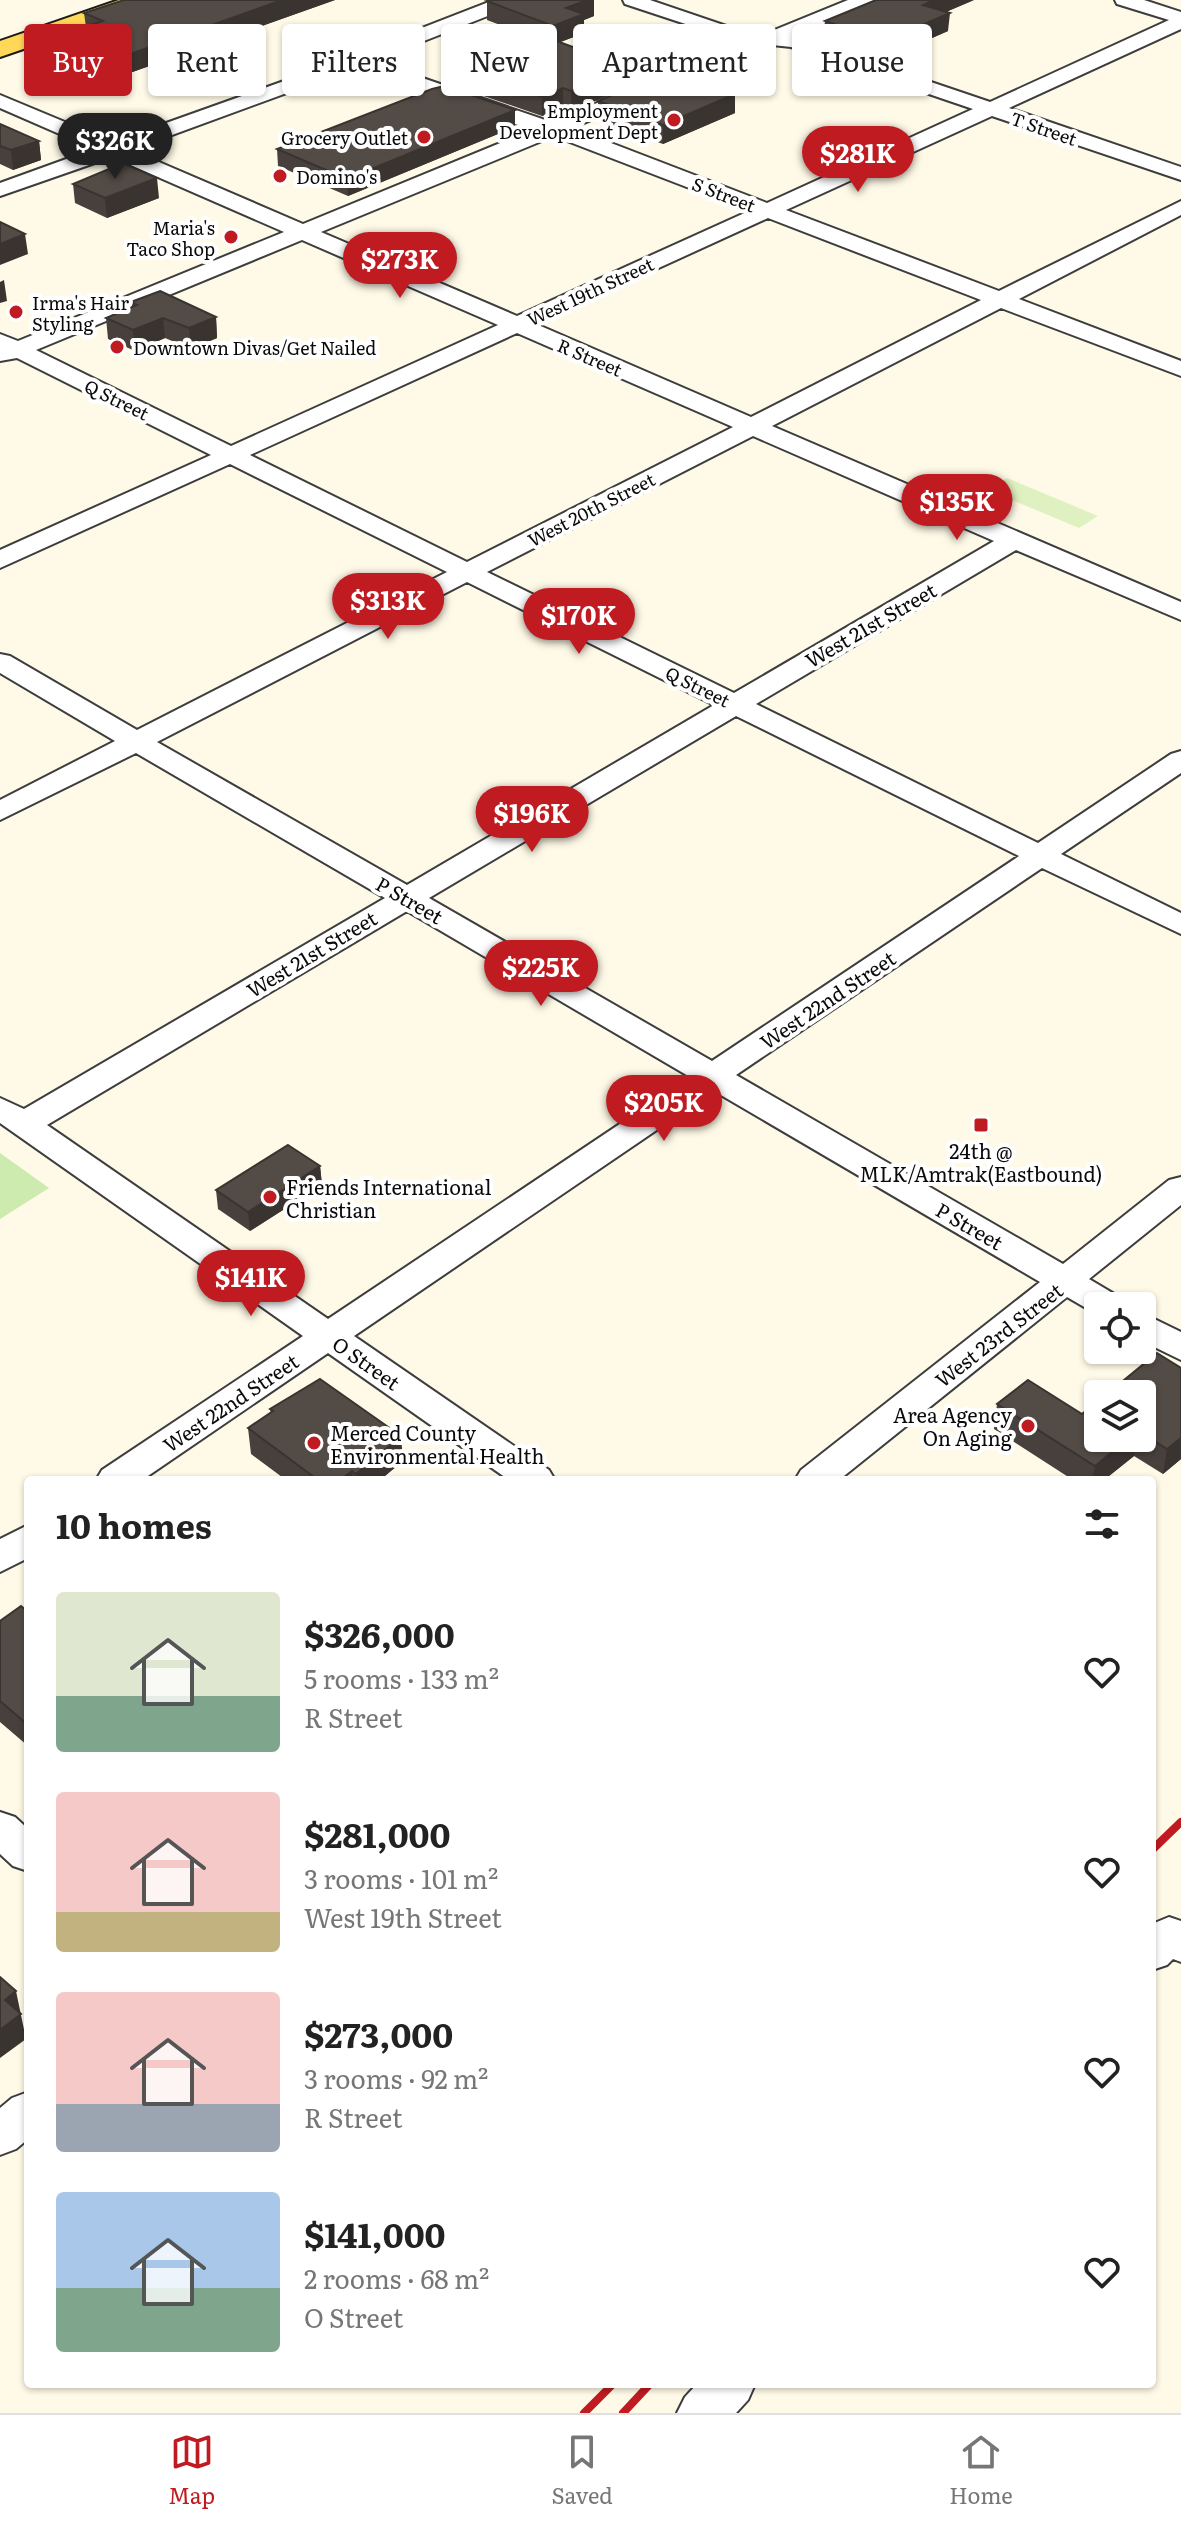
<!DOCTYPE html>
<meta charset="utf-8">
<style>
body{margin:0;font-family:Literata,serif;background:#f2f2f2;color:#222;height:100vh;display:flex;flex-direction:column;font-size:30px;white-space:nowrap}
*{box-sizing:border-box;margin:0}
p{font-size:26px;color:#767676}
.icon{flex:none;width:44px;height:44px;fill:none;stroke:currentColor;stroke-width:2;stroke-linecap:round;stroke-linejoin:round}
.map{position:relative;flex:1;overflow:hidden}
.details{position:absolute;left:24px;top:1476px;width:1132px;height:912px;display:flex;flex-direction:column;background:#fff;border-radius:8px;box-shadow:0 2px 6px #0004}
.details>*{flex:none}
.guide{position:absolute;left:24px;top:24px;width:1134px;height:72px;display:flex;gap:16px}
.controls{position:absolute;left:1084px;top:1292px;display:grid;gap:16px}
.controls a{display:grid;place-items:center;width:72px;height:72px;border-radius:8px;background:#fff;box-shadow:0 2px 6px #0004;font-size:40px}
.price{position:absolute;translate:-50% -68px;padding:0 18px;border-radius:28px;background:#c01b21;color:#fff;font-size:26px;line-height:52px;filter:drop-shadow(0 2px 4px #0008)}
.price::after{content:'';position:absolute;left:50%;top:48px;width:24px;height:18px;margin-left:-12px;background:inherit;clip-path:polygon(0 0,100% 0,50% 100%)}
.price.current{background:#222;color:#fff}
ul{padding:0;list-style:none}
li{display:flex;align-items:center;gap:24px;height:200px;padding:0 32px}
li span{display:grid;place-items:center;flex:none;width:224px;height:160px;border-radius:8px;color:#555}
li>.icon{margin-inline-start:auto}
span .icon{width:96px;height:96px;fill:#fffc;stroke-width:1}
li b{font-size:34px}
h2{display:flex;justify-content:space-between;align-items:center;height:96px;padding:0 32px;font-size:34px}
.chip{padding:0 28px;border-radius:8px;background:#fff;box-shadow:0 2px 6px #0004;font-size:28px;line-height:72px}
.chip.current{background:#c01b21;color:#fff}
.tabs{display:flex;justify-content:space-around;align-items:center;height:112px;border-top:2px solid #e0e0e0;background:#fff;font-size:22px;color:#767676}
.tabs a{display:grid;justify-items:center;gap:4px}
.tabs .current{color:#c01b21}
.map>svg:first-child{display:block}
.green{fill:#cdebaf}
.pitch{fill:#e0f1c1}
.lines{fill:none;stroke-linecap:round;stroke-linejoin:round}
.minor-casing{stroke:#3d3d3d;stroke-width:4}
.major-casing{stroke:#1b1b1b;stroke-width:4}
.minor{fill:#fff;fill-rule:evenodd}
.major{fill:#ffd857;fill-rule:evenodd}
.rail{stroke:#c01b21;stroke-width:8}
.wall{fill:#47403c}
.shaded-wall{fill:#3a3431}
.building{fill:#534b46;stroke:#3a3431;stroke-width:2}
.poi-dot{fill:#c01b21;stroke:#fff;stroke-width:3}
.labels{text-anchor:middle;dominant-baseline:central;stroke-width:8;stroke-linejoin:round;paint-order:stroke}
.far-poi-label{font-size:18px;fill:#0a0a0a;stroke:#fff;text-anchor:end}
.far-street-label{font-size:18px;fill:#0a0a0a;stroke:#fff}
.street-label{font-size:20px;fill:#0a0a0a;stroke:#fff}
.poi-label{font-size:20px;fill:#0a0a0a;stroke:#fff;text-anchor:start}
</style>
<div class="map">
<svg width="1181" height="2413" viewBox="0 0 1181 2413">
<rect width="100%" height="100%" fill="#fffae7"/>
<path class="green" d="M 0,1153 L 49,1188 L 0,1219 Z"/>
<path class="pitch" d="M 1007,478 L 1098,516 L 1079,528 L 988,490 Z"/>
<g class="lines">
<g class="minor-casing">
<path id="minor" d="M 494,0 L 520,0 L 518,4 L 373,61 L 551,122 L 743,43 L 625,4 L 623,0 L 650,0 L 741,31 L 767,33 L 848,0 L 874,0 L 872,4 L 795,36 L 990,102 L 1169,20 L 1117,4 L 1115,0 L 1144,0 L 1181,12 L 1181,29 L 1009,108 L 1181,167 L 1181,180 L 992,116 L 786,210 L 999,291 L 1181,201 L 1181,215 L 1019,299 L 1181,361 L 1181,376 L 1001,308 L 772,426 L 1181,602 L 1181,620 L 1016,550 L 756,704 L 1038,843 L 1171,754 L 1181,751 L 1181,773 L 1061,854 L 1181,913 L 1181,934 L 1042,868 L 736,1075 L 1063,1264 L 1169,1180 L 1181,1177 L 1181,1205 L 1089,1279 L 1121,1298 L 1127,1306 L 1098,1306 L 1098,1315 L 1067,1297 L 839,1480 L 795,1480 L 801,1470 L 1040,1282 L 714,1091 L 354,1336 L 549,1470 L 555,1480 L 509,1480 L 328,1353 L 142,1480 L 96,1480 L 102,1470 L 303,1336 L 0,1123 L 0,1098 L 24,1109 L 385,898 L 136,753 L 0,820 L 0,800 L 115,741 L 0,673 L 0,654 L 10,656 L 137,730 L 447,572 L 230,464 L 0,568 L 0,550 L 211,455 L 17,358 L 0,361 L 0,334 L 18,341 L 284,232 L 112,157 L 0,196 L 0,183 L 94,149 L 0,108 L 0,95 L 113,142 L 298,76 ZM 772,45 L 791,47 L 973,109 L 767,203 L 572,128 ZM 355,68 L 532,130 L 303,224 L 131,150 ZM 554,136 L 749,211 L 517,316 L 321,232 ZM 768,218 L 981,300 L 751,417 L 536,324 ZM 302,240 L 498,325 L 231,446 L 36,350 ZM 517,333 L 733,427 L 467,562 L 250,455 ZM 753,436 L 994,541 L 734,693 L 487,572 ZM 467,582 L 714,705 L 407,885 L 157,742 ZM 736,716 L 1019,856 L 712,1061 L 429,898 ZM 407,911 L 690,1077 L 328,1319 L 47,1125 Z
M 1142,1313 L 1181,1332 L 1181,1360 L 1142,1341 Z
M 28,1525 L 28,1558 L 0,1572 L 0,1539 Z
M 0,1812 L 15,1817 L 28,1829 L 28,1871 L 13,1866 L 0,1854 Z
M 1169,1917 L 1181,1921 L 1181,1962 L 1173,1959 L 1167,1965 L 1152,1970 L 1152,1924 Z
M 28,2092 L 28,2139 L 16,2149 L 0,2155 L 0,2108 L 12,2098 Z
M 697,2384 L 755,2384 L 748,2400 L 736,2413 L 677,2413 L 685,2397 Z"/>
</g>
<g class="major-casing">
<path id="major" d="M 119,0 L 155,0 L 152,5 L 0,57 L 0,41 Z"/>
</g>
<use href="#minor" class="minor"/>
<use href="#major" class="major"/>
<path class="rail" d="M 1152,1850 L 1181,1822
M 584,2413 L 613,2384
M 623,2413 L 650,2384"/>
</g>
<path class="wall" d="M 124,0 L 335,0 L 110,80 L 54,57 L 52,38 L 86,27 L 84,13 Z
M 491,0 L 594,0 L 594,16 L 584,20 L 584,33 L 560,42 L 629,68 L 629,87 L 571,111 L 563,108 L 542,116 L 472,92 L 471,73 L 547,43 L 487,20 L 487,1 Z
M 974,0 L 946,12 L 948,31 L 884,59 L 824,39 L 825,21 Z
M 670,83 L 735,113 L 663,144 L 598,121 L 598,101 Z
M 515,110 L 515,127 L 348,196 L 278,166 L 277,149 Z
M 0,124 L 39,141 L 41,160 L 13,170 L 0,164 Z
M 73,184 L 159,198 L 107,218 L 75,203 Z
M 131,302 L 216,317 L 217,338 L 191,349 L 165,338 L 135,351 L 108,339 L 106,318 L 132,307 Z
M 320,1166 L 322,1185 L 250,1231 L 218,1209 L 216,1190 Z
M 1181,1368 L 1181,1459 L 1163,1474 L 1134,1456 L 1104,1480 L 1073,1480 L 994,1429 L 997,1404 L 1098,1438 L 1142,1438 L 1142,1394 Z
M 270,1409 L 403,1461 L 380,1480 L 286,1480 L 251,1454 L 248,1428 L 271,1413 Z
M 28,1612 L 28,1746 L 0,1722 L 0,1621 Z"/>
<path class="shaded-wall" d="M 282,0 L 335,0 L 110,80 L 108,62 Z
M 587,0 L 594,0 L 594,16 L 584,20 L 584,33 L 553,45 L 553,26 L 566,8 Z
M 934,0 L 974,0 L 922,22 L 923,5 Z
M 950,13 L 948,31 L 884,59 L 885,41 Z
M 629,68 L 629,87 L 571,111 L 571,91 Z
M 563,88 L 563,108 L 542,116 L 542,97 Z
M 735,94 L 735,113 L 663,144 L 663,125 Z
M 515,110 L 515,127 L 348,196 L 347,179 Z
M 39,141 L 41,160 L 13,170 L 11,150 Z
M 157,178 L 159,198 L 107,218 L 105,198 Z
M 25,234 L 28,254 L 0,265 L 0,244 Z
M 4,280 L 7,301 L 0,303 L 0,282 Z
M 216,317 L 217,338 L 191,349 L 189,328 Z
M 163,318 L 165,338 L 135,351 L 133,330 Z
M 320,1166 L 322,1185 L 250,1231 L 248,1212 Z
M 401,1436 L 403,1461 L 380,1480 L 356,1480 L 356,1474 Z
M 1129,1438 L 1136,1438 L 1134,1456 L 1104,1480 L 1092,1480 L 1095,1466 Z
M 1181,1438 L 1181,1459 L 1163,1474 L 1167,1449 Z
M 352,1471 L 353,1480 L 340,1480 Z
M 16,1991 L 26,2039 L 0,2058 L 0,2030 L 5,2000 Z"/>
<path class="building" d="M 124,0 L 282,0 L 108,62 L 52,38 L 103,21 L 84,13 Z
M 491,0 L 587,0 L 566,8 L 584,14 L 553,26 L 487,1 Z
M 876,0 L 934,0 L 923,5 L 950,13 L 885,41 L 825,21 Z
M 554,40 L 629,68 L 571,91 L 563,88 L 542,97 L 471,73 Z
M 686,76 L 735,94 L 663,125 L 598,101 L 656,77 L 670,83 Z
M 444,86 L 515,110 L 347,179 L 277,149 L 432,89 Z
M 0,124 L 39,141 L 11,150 L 0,146 Z
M 123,163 L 157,178 L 105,198 L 73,184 Z
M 0,222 L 25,234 L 0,244 Z
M 160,291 L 216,317 L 189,328 L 163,318 L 133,330 L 106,318 L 137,305 L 131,302 Z
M 288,1145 L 320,1166 L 248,1212 L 216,1190 Z
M 1157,1353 L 1181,1368 L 1181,1438 L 1167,1449 L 1142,1433 L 1142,1394 L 1107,1394 Z
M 320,1379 L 401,1436 L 356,1474 L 352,1471 L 340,1480 L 318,1480 L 248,1428 L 273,1411 L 270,1409 Z
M 1028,1380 L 1082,1414 L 1098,1401 L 1098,1438 L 1129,1438 L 1095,1466 L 997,1404 Z
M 21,1606 L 28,1612 L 28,1725 L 0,1701 L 0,1621 Z
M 0,1977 L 16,1991 L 5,2000 L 21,2014 L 0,2030 Z"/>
<g class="poi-dot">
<circle cx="674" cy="120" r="8"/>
<circle cx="424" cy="137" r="8"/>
<circle cx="280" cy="176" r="8"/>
<circle cx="231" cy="237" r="8"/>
<circle cx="16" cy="312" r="8"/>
<circle cx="117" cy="347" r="8"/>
<rect x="973" y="1117" width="16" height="16" rx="4"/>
<circle cx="270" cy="1197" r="8"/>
<circle cx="1028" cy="1426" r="8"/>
<circle cx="314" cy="1443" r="8"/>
</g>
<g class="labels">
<g class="far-poi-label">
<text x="658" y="110">Employment<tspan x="658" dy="21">Development Dept</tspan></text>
<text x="408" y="137">Grocery Outlet</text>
<text x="296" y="176" text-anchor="start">Domino's</text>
<text x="215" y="227">Maria's<tspan x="215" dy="21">Taco Shop</tspan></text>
<text x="32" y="302" text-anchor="start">Irma's Hair<tspan x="32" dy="21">Styling</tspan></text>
<text x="133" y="347" text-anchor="start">Downtown Divas/Get Nailed</text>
</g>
<g class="far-street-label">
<text transform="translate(1044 128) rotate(19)">T Street</text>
<text transform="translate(724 194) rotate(21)">S Street</text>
<text transform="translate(590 291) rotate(-25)">West 19th Street</text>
<text transform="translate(590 357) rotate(23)">R Street</text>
<text transform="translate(117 399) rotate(26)">Q Street</text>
<text transform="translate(591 509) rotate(-27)">West 20th Street</text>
<text transform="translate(698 686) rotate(26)">Q Street</text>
</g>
<g class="street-label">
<text transform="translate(870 624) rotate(-30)">West 21st Street</text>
<text transform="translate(410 899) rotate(30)">P Street</text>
<text transform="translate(311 953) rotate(-31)">West 21st Street</text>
<text transform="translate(827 999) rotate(-34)">West 22nd Street</text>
<text transform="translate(970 1225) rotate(30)">P Street</text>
<text transform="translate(998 1334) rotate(-38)">West 23rd Street</text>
<text transform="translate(367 1362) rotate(35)">O Street</text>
<text transform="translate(230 1402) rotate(-34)">West 22nd Street</text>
</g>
<g class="poi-label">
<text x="981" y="1150" text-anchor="middle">24th @<tspan x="981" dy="23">MLK/Amtrak(Eastbound)</tspan></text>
<text x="286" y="1186">Friends International<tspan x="286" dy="23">Christian</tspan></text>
<text x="1012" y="1414" text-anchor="end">Area Agency<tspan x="1012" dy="23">On Aging</tspan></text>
<text x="330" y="1432">Merced County<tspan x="330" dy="23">Environmental Health</tspan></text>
</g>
</g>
</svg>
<div class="controls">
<a><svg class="icon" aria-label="locate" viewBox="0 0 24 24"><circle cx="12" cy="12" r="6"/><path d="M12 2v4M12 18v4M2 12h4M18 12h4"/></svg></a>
<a><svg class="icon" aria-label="layers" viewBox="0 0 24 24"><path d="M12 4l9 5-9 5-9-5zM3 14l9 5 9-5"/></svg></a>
</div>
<b class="price current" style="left:115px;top:181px">$326K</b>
<b class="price" style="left:858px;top:194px">$281K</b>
<b class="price" style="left:400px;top:300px">$273K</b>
<b class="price" style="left:957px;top:542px">$135K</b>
<b class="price" style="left:388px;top:641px">$313K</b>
<b class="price" style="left:579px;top:656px">$170K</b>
<b class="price" style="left:532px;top:854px">$196K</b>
<b class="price" style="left:541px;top:1008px">$225K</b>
<b class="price" style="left:664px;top:1143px">$205K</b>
<b class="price" style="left:251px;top:1318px">$141K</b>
<div class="guide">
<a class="chip current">Buy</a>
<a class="chip">Rent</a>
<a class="chip">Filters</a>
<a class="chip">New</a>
<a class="chip">Apartment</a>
<a class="chip">House</a>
</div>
<section class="details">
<h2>10 homes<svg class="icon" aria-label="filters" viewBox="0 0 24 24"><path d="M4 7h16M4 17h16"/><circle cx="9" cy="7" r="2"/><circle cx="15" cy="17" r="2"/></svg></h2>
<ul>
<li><span style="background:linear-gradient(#dfe7d0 65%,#7fa58c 0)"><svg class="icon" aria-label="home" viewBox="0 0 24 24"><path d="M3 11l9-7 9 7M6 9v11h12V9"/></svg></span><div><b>$326,000</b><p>5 rooms · 133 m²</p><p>R Street</p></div><svg class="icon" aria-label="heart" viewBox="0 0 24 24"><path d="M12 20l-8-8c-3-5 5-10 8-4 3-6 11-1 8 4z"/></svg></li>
<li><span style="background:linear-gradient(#f6c9c9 75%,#c2b280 0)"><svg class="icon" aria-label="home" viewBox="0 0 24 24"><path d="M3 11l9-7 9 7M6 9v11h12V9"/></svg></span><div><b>$281,000</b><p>3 rooms · 101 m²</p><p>West 19th Street</p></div><svg class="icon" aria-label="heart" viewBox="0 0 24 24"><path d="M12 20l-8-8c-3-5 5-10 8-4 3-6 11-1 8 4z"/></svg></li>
<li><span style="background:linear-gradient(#f6c9c9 70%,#9aa5b1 0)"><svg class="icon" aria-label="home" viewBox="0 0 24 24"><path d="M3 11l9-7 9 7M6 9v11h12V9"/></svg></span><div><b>$273,000</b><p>3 rooms · 92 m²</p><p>R Street</p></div><svg class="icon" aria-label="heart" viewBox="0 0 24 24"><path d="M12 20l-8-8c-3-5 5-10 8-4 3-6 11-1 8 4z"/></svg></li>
<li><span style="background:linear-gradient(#a9c7e8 60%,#7fa58c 0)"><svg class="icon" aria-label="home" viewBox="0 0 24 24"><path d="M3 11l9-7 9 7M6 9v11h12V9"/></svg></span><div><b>$141,000</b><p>2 rooms · 68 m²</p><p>O Street</p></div><svg class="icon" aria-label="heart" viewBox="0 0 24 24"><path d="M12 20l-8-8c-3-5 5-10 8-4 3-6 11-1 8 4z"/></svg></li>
</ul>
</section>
</div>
<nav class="tabs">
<a class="current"><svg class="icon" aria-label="map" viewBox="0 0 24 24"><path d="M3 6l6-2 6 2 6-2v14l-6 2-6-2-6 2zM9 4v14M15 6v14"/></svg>Map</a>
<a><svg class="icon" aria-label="saved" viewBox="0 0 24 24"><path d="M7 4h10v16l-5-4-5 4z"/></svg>Saved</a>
<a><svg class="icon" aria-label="home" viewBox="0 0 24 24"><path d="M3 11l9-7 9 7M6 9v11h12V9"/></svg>Home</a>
</nav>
